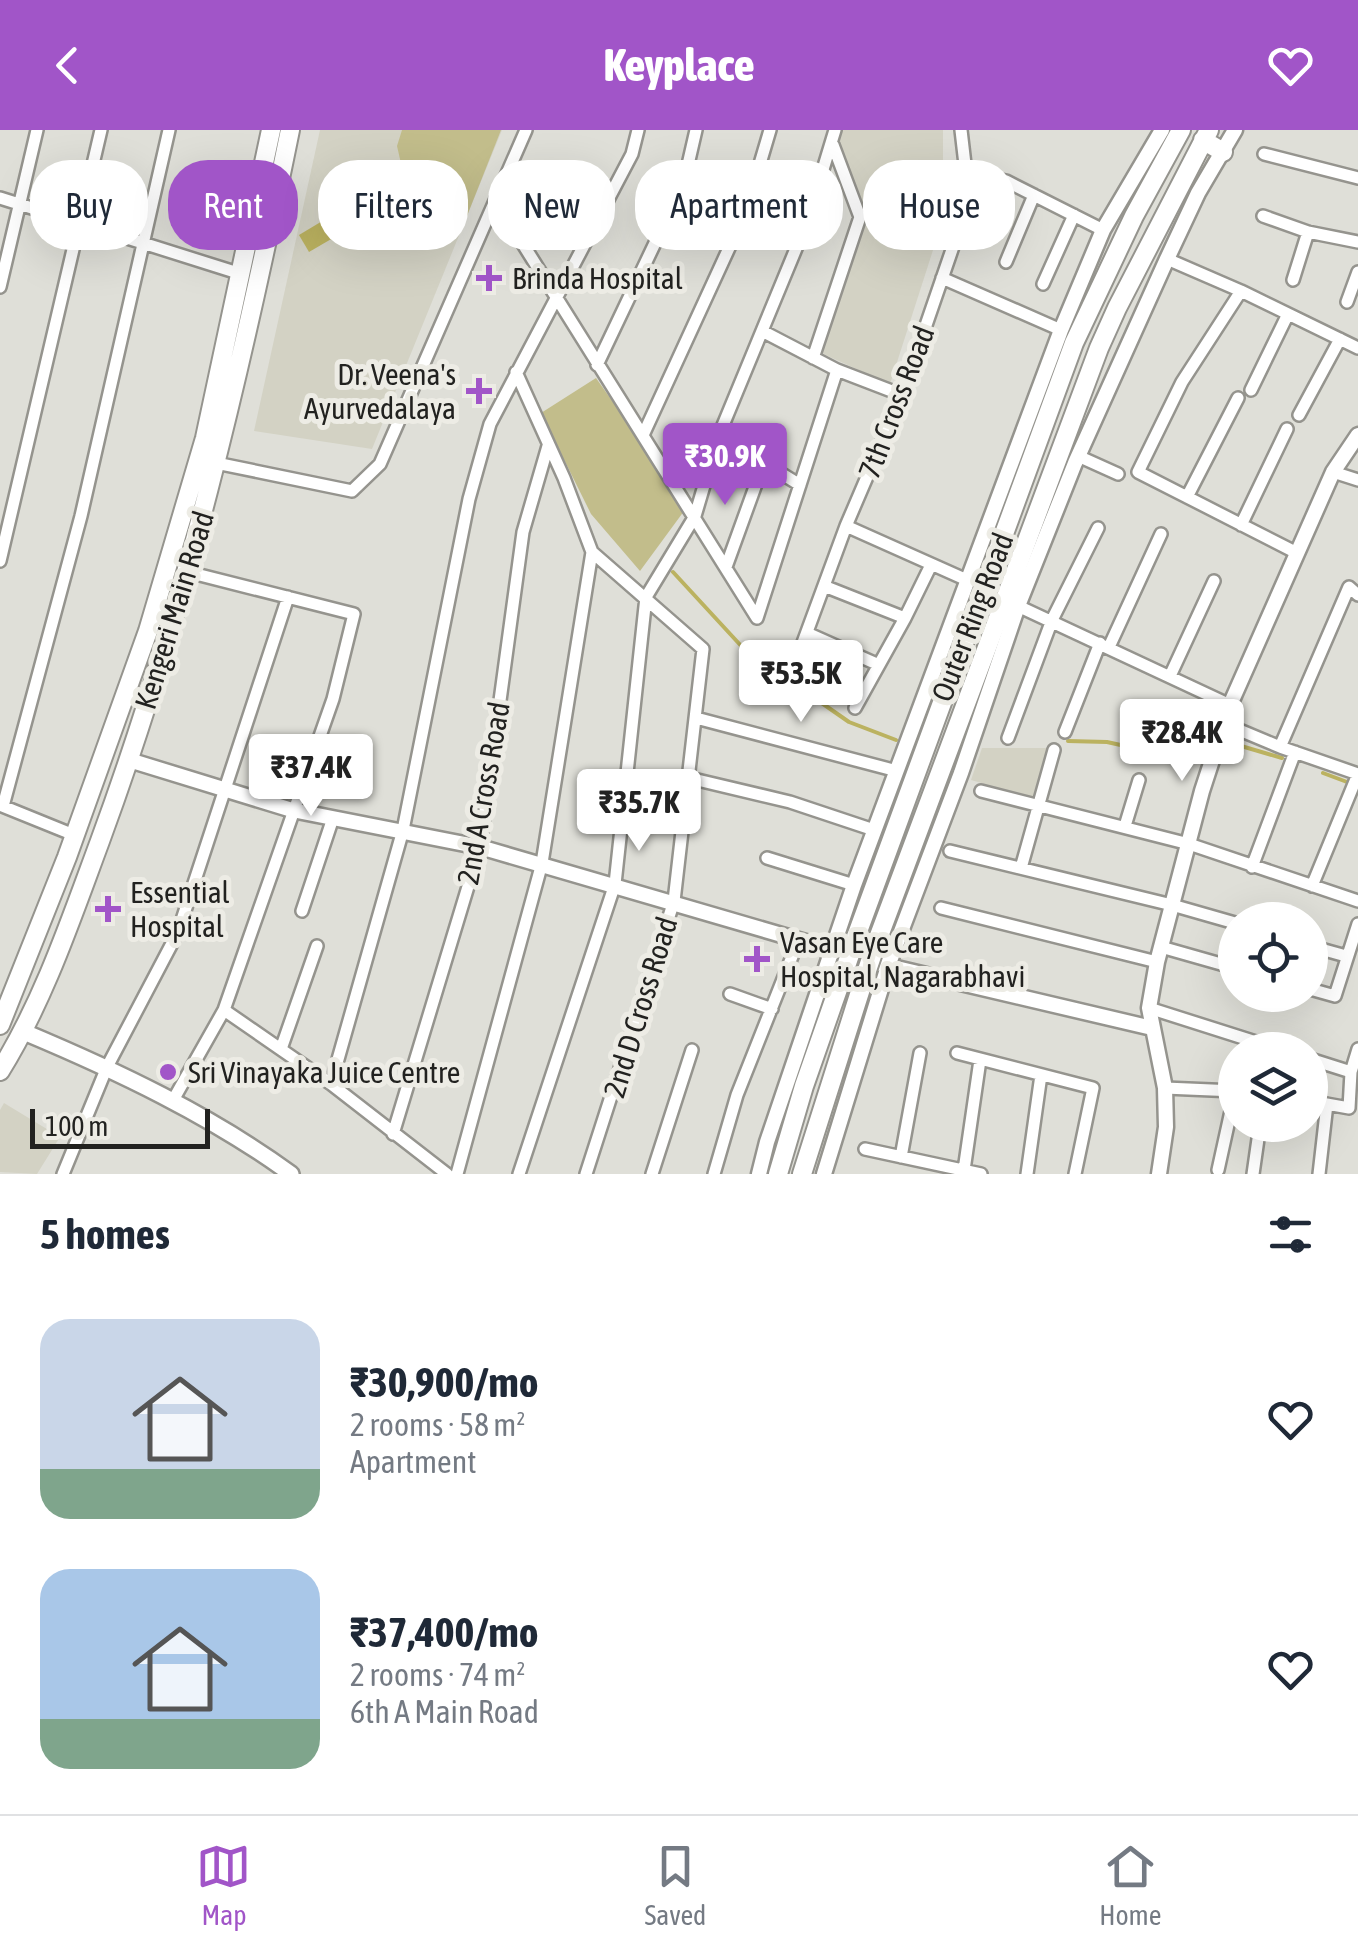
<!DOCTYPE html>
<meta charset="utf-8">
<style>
body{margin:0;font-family:"Asap Condensed",sans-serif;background:#f2f2f3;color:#1f2937;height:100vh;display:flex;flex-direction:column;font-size:38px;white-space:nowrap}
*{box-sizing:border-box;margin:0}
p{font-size:32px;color:#747a83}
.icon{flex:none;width:55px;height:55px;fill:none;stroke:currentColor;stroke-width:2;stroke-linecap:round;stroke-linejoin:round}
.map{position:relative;height:1044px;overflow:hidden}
.sheet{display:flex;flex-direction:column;background:#fff;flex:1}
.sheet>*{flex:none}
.top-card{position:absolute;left:30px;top:30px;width:1300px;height:90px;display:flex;gap:20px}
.fabs{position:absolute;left:1218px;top:772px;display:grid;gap:20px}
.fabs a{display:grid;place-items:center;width:110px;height:110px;border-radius:50%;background:#fff;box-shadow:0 10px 40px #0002;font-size:50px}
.scale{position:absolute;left:30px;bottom:25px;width:180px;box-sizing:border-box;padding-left:10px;border:5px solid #222220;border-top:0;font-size:28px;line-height:35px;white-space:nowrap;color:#222220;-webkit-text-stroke:8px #edece5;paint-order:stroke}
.price{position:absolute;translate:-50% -85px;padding:0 22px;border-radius:10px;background:#fff;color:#222;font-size:32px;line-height:65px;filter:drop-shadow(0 2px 5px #0008)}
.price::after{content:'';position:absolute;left:50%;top:60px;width:30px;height:22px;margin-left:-15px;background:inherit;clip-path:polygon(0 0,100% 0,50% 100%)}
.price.selected{background:#a155c8;color:#fff}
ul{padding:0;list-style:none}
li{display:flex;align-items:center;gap:30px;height:250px;padding:0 40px}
li span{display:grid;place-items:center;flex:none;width:280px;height:200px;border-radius:30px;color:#555}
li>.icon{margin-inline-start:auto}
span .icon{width:120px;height:120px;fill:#fffc;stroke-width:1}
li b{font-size:42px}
h2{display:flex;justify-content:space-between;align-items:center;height:120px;padding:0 40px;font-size:42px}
.tag{padding:0 35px;border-radius:40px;background:#fff;box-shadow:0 10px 40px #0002;font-size:35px;line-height:90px}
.tag.selected{background:#a155c8;color:#fff}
header{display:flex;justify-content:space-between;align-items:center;height:130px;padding:0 40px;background:#a155c8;color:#fff;font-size:45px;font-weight:800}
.tabs{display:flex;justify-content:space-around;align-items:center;height:140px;border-top:2px solid #e0e1e3;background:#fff;font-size:28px;color:#747a83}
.tabs a{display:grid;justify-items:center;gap:5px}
.tabs .selected{color:#a155c8}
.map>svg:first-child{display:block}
.built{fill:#d3d2c4}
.green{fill:#c2bd8b}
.water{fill:#bbb260}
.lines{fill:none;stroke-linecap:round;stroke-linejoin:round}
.stream{stroke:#bbb260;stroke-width:4}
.minor-casing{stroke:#95948e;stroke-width:16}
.tertiary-casing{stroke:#95948e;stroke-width:19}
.secondary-casing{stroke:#95948e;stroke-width:20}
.primary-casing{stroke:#95948e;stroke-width:22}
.trunk-casing{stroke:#95948e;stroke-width:22}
.minor{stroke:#fff;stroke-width:11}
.tertiary{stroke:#fff;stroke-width:14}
.secondary{stroke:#fff;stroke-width:15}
.primary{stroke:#fff;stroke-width:18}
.trunk{stroke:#fff;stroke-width:18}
.trunk-bridge-casing{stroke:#95948e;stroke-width:22;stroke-linecap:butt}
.trunk-bridge{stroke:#fff;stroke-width:18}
.poi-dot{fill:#a155c8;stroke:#edece5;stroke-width:4}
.labels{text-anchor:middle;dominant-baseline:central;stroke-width:10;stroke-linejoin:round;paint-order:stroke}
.poi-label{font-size:30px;fill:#222220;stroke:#edece5;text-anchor:start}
.street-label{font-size:30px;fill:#222220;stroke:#edece5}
</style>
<header><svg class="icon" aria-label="back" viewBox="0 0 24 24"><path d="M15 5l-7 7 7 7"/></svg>Keyplace<svg class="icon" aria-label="heart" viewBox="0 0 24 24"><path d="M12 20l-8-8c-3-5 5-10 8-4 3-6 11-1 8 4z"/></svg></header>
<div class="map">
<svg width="1358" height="1044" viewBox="0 0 1358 1044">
<rect width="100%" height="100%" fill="#dfdfd8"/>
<path class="built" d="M 320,0 L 502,0 L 372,319 L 254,301 Z
M 840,0 L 943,0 L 943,89 L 890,254 L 821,223 L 865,87 L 837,14 Z
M 982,618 L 1050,618 L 1037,669 L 971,650 Z
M 4,973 L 60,1007 L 37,1044 L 0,1042 L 0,980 Z"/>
<path class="green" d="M 402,0 L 501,0 L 463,96 L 413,86 L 397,16 Z
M 596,248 L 687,377 L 640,441 L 591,384 L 541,283 Z"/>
<path class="water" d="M 334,84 L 345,101 L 309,122 L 299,105 Z"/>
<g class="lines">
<path class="stream" d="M 673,442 L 744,519 L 849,592 L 896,610
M 1068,611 L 1107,612 L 1152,622 L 1193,618
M 1231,613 L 1282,628
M 1323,643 L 1347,652"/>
<g class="minor-casing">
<path id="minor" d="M 1264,24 L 1358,48
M 966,43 L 1006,51 L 1103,100
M 0,68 L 238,143
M 496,71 L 757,488
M 1263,86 L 1308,102 L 1358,112
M 1167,129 L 1241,161 L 1182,252 L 1138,342 L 1297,423
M 1006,132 L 1034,65
M 942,148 L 1061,200
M 1293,150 L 1308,102
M 1043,154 L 1074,85
M 0,157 L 37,0
M 1241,161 L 1358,218
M 1347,172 L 1358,142
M 764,202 L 837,240 L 902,265
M 813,228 L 860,87 L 833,15
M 597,235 L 684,52 L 696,0
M 516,242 L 564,348 L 592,422 L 703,519 L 674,771 L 586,1044
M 1251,260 L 1288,184
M 1299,285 L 1340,209
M 644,303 L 746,81 L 770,0
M 719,305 L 800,355
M 1078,326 L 1118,344
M 216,333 L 352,361 L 380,334 L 526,0
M 1333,342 L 1358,350
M 1187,367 L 1238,268
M 1241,395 L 1287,299
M 846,396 L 967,450
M 0,431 L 101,0
M 726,437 L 764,332
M 188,442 L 354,484 L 333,569 L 224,880
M 824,456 L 905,488 L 931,435
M 1018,476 L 1230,575
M 757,488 L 837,240
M 807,503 L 879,535
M 1109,517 L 1161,404
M 794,537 L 846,396 L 902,265 L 956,108 L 966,43 L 961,0
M 1170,546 L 1214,451
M 855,578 L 905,488
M 696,588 L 897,641
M 1225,594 L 1280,617 L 1358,644
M 1065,602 L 1100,513
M 1008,608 L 1052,490 L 1098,398
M 1280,617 L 1349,457 L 1358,465
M 689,648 L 790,672 L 874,700
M 981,661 L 1189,714 L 1358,771
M 0,675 L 74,705
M 3,676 L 81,386 L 169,0
M 1125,696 L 1139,650
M 950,721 L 1172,775 L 1235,793
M 767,728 L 854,755
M 1252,737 L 1295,622
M 1021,738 L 1054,620
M 1312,756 L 1358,644
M 941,778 L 1157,832
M 302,781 L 333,688
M 1310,816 L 1346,826
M 1161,817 L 1235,838
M 1310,859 L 1335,866 L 1358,794
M 730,864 L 772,879
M 1149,878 L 1281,920
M 281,919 L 317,816
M 957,923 L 1093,958 L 1075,1044
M 1310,929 L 1351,942
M 331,954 L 403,700 L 469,369 L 490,294 L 632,24 L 638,0
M 1165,958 L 1235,961
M 1310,971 L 1349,978 L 1351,942 L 1358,919
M 172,972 L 224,880 L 331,954 L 447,1044
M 393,1004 L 480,717 L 523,402 L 548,316
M 865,1019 L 981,1044
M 901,1027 L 920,923
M 964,1040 L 980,930
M 1218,1040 L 1235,963
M 63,1044 L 107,937 L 178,802 L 288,467
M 457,1044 L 542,733 L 592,422
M 519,1044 L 615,754 L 646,467 L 695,386 L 719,305 L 807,92 L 835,0
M 652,1044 L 692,920
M 714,1044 L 737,965 L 799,809
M 1027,1044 L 1041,945
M 1253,1044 L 1260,995
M 1319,1044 L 1327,974"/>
</g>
<g class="tertiary-casing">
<path id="tertiary" d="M 129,630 L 292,680 L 480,717 L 888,836 L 1152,898
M 759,1044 L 767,1012 L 854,755 L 1061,200 L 1103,100 L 1162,0
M 824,1044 L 888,836 L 961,643 L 1018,476 L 1075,333 L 1167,129 L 1198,63 L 1235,0
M 1159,1044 L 1166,997 L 1165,958 L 1149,878 L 1157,832 L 1202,661 L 1230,575 L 1333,342 L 1358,305"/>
</g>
<g class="secondary-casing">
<path id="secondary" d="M 24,902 C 117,941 210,985 291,1044"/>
</g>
<g class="primary-casing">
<path id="primary" d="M 0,895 L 67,727 L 148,501 L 205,308 L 271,0
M 0,941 C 44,870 71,789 100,711 C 185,480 241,241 290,0"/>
</g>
<g class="trunk-casing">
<path id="trunk" d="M 1203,10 L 1223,22
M 856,807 L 1074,213 L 1134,86 L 1181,0
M 876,814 L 1099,218 L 1117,178 L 1209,0
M 778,1044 L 804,956 L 844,842
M 802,1044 L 864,849"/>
</g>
<use href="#minor" class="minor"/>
<use href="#tertiary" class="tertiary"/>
<use href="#secondary" class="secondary"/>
<use href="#primary" class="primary"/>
<use href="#trunk" class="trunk"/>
<g class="trunk-bridge-casing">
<path id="trunk-bridge" d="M 844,842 L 856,807
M 864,849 L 876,814"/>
</g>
<use href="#trunk-bridge" class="trunk-bridge"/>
</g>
<g class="poi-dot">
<path d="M484 133h10v10h10v10h-10v10h-10v-10h-10v-10h10z"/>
<path d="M474 246h10v10h10v10h-10v10h-10v-10h-10v-10h10z"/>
<path d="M103 764h10v10h10v10h-10v10h-10v-10h-10v-10h10z"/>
<path d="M752 814h10v10h10v10h-10v10h-10v-10h-10v-10h10z"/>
<circle cx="168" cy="942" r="10"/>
</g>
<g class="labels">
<g class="poi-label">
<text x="512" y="148">Brinda Hospital</text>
<text x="456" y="244" text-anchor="end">Dr. Veena's<tspan x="456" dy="34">Ayurvedalaya</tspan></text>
<text x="130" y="762">Essential<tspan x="130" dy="34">Hospital</tspan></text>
<text x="780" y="812">Vasan Eye Care<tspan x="780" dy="34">Hospital, Nagarabhavi</tspan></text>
<text x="188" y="942">Sri Vinayaka Juice Centre</text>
</g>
<g class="street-label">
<text transform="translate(896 272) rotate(-69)">7th Cross Road</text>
<text transform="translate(174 480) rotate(-73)">Kengeri Main Road</text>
<text transform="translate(972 487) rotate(-69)">Outer Ring Road</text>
<text transform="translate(483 663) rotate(-80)">2nd A Cross Road</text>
<text transform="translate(640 877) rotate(-73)">2nd D Cross Road</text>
</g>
</g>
</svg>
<div class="fabs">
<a><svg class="icon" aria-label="locate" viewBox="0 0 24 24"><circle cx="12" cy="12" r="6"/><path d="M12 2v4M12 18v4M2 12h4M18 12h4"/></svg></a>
<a><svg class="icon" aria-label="layers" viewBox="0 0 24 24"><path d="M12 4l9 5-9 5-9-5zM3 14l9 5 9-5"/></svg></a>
</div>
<div class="scale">100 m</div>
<b class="price selected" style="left:725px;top:378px">₹30.9K</b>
<b class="price" style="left:801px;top:595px">₹53.5K</b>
<b class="price" style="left:1182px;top:654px">₹28.4K</b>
<b class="price" style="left:311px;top:689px">₹37.4K</b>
<b class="price" style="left:639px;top:724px">₹35.7K</b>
<div class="top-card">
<a class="tag">Buy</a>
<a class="tag selected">Rent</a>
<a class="tag">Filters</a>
<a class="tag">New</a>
<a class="tag">Apartment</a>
<a class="tag">House</a>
</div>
</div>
<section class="sheet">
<h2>5 homes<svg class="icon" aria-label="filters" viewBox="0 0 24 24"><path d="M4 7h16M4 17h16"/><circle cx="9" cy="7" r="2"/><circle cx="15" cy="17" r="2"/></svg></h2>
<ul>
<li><span style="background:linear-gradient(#c9d6e8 75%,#7fa58c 0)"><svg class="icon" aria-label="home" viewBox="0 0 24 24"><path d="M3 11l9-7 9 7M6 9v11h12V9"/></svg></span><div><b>₹30,900/mo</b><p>2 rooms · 58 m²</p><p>Apartment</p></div><svg class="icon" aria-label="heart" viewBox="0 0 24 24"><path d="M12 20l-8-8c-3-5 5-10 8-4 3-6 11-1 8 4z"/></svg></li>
<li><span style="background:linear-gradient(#a9c7e8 75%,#7fa58c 0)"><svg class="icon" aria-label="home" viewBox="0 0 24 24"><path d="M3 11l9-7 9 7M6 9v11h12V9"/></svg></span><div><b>₹37,400/mo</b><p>2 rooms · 74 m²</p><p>6th A Main Road</p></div><svg class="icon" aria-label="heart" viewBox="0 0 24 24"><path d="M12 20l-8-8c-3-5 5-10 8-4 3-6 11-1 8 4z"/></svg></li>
</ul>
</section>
<nav class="tabs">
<a class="selected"><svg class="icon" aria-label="map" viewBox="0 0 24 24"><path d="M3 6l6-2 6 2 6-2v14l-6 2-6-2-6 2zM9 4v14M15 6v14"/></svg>Map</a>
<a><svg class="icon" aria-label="saved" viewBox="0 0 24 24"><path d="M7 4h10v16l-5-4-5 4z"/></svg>Saved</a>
<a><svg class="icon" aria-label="home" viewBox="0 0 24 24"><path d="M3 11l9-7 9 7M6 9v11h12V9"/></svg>Home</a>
</nav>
